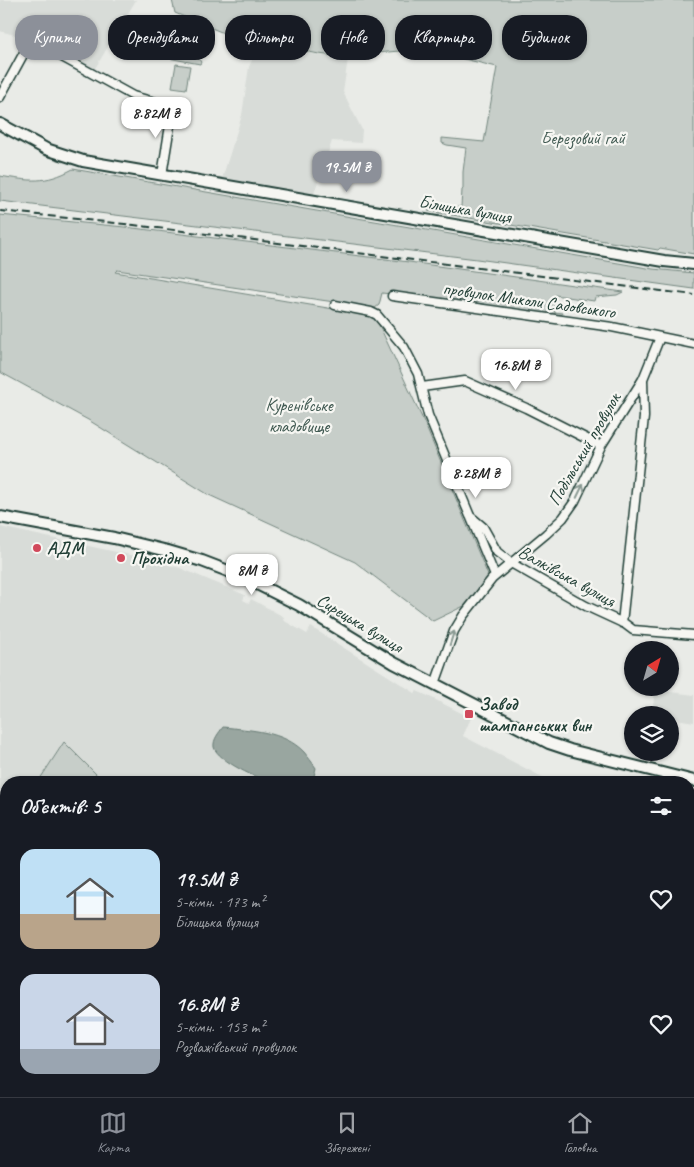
<!DOCTYPE html>
<html lang="uk">
<meta charset="utf-8">
<style>
body{margin:0;font-family:Caveat,sans-serif;background:#242831;color:#f1f3f6;height:100vh;display:flex;flex-direction:column;font-size:19px;white-space:nowrap}
*{box-sizing:border-box;margin:0}
p{font-size:16px;color:#9ea1a6}
.icon{flex:none;width:28px;height:28px;fill:none;stroke:currentColor;stroke-width:2;stroke-linecap:round;stroke-linejoin:round}
.map{position:relative;flex:1;overflow:hidden}
.panel{position:absolute;left:0px;top:776px;width:695px;height:321px;display:flex;flex-direction:column;background:#171b24;border-radius:20px 20px 0 0;box-shadow:0 1px 4px #0004}
.panel>*{flex:none}
.top-card{position:absolute;left:15px;top:15px;width:665px;height:45px;display:flex;gap:10px}
.needle{width:32px;rotate:37deg}
.fabs{position:absolute;left:624px;top:641px;display:grid;gap:10px}
.fabs a{display:grid;place-items:center;width:55px;height:55px;border-radius:50%;background:#171b24;box-shadow:0 1px 4px #0004;font-size:25px}
.price{position:absolute;translate:-50% -42px;padding:0 11px;border-radius:10px;background:#fff;color:#222;font-size:16px;line-height:32px;filter:drop-shadow(0 1px 2px #0008)}
.price::after{content:'';position:absolute;left:50%;top:30px;width:15px;height:11px;margin-left:-8px;background:inherit;clip-path:polygon(0 0,100% 0,50% 100%)}
.price.active{background:#8c9099;color:#fff}
ul{padding:0;list-style:none}
li{display:flex;align-items:center;gap:15px;height:125px;padding:0 20px}
li span{display:grid;place-items:center;flex:none;width:140px;height:100px;border-radius:15px;color:#555}
li>.icon{margin-inline-start:auto}
span .icon{width:60px;height:60px;fill:#fffc;stroke-width:1}
li b{font-size:21px}
h2{display:flex;justify-content:space-between;align-items:center;height:60px;padding:0 20px;font-size:21px}
.pill{padding:0 18px;border-radius:20px;background:#171b24;box-shadow:0 1px 4px #0004;font-size:18px;line-height:45px}
.pill.active{background:#8c9099;color:#fff}
.menu{display:flex;justify-content:space-around;align-items:center;height:70px;border-top:1px solid #363941;background:#171b24;font-size:14px;color:#9ea1a6}
.menu a{display:grid;justify-items:center;gap:2px}
.menu .active{color:#8c9099}
.map>svg:first-child{display:block}
.built{fill:#d8dcd8}
.green{fill:#c7cec9;stroke:#73867e}
.water{fill:#99a6a0;stroke:#687c75}
.lines{fill:none;stroke-linecap:round;stroke-linejoin:round}
.minor-casing{stroke:#1f3d34;stroke-width:11}
.secondary-casing{stroke:#1f3d34;stroke-width:14}
.minor{stroke:#f6f6f2;stroke-width:8}
.secondary{stroke:#f6f6f2;stroke-width:10}
.rail{stroke:#1f3d34;stroke-width:2;stroke-dasharray:8 4;stroke-linecap:butt}
.oneway{stroke:#8a9a93}
.poi-dot{fill:#d1495b;stroke:#f6f6f2;stroke-width:2}
.labels{text-anchor:middle;dominant-baseline:central;stroke-width:4.5;stroke-linejoin:round;paint-order:stroke}
.park-label{font-size:18px;fill:#415a52;stroke:#f6f6f2}
.street-label{font-size:18px;fill:#1f3d34;stroke:#f6f6f2}
.poi-label{font-size:18px;font-weight:bold;fill:#1f3d34;stroke:#f6f6f2;text-anchor:start}
</style>
<div class="map">
<svg width="694" height="1097" viewBox="0 0 694 1097">
<rect width="100%" height="100%" fill="#e9ebe7"/>
<filter id="ink" filterUnits="userSpaceOnUse"><feTurbulence type="fractalNoise" baseFrequency=".02" numOctaves="2"/><feDisplacementMap in="SourceGraphic" scale="10" xChannelSelector="R" yChannelSelector="G"/><feConvolveMatrix kernelMatrix="1 2 1 2 8 2 1 2 1" color-interpolation-filters="sRGB"/></filter>
<g filter="url(#ink)">
<path class="built" d="M 0,0 L 136,0 L 94,70 L 29,37 L 25,38 L 0,31 Z
M 260,42 L 315,54 L 348,59 L 343,92 L 362,130 L 361,143 L 332,141 L 313,196 L 222,179 L 242,115 L 249,67 Z
M 0,527 L 135,556 L 180,568 L 245,595 L 243,600 L 249,603 L 251,599 L 284,617 L 283,620 L 307,634 L 311,627 L 415,693 L 417,691 L 428,696 L 471,718 L 463,736 L 552,782 L 104,782 L 64,742 L 38,782 L 6,782 L 6,869 L 0,868 Z
M 655,690 L 694,695 L 694,722 L 670,718 L 670,715 L 652,715 Z
M 0,921 L 6,926 L 6,1065 L 0,1067 Z
M 519,1091 L 634,1091 L 633,1097 L 512,1097 L 513,1095 L 518,1096 Z"/>
<path class="green" d="M 172,0 L 694,0 L 694,254 L 660,248 L 658,250 L 428,211 L 429,208 L 461,207 L 462,190 L 463,189 L 463,172 L 466,148 L 447,145 L 442,143 L 442,138 L 484,142 L 497,67 L 423,49 L 376,53 L 348,58 L 319,54 L 231,36 L 175,13 Z
M 172,34 L 181,36 L 201,62 L 200,64 L 168,58 Z
M 176,64 L 190,66 L 186,89 L 172,87 Z
M 73,169 L 653,269 L 694,273 L 694,289 L 477,259 L 0,201 L 0,176 C 30,181 45,184 73,169 Z
M 0,215 L 125,227 L 409,262 L 623,292 L 617,295 L 595,297 L 594,301 L 555,295 L 554,312 L 562,313 L 561,315 L 382,293 L 379,305 L 375,308 L 117,270 L 115,272 L 375,316 L 424,422 L 489,578 L 464,606 L 433,621 L 355,562 L 209,495 L 90,421 L 0,372 Z
M 64,742 L 104,782 L 38,782 Z
M 0,868 L 6,869 L 6,1000 L 0,1003 Z
M 6,1065 L 6,1091 L 62,1091 L 58,1097 L 36,1096 L 0,1097 L 0,1067 Z
M 304,1091 L 519,1091 L 518,1096 L 513,1095 L 512,1097 L 313,1097 Z"/>
<path class="water" d="M 223,727 C 250,730 284,731 304,752 C 308,757 312,762 316,768 L 314,776 L 308,782 C 297,783 284,784 273,782 C 260,781 217,760 214,747 C 213,739 219,733 223,727 Z"/>
<g class="lines">
<g class="minor-casing">
<path id="minor" d="M 0,97 L 31,40 L 133,96 L 173,107 L 162,175
M 392,296 L 612,327 L 694,344
M 335,305 L 371,312 L 377,315 L 404,347 L 418,374 L 428,415 L 470,516 L 483,527 L 497,552 L 511,563 L 586,606 L 625,624 L 633,630 L 694,635
M 422,387 L 465,381 L 526,408 L 601,446
M 471,518 L 495,576
M 622,623 L 644,417 L 643,379
M 435,684 L 454,631 L 463,616 L 492,579 L 546,534 L 563,518 L 575,501 L 601,446 L 643,379 L 660,337
M 108,1097 L 108,1091"/>
</g>
<g class="secondary-casing">
<path id="secondary" d="M 0,124 L 46,149 L 83,161 L 664,261 L 694,264
M 0,517 L 114,538 L 168,551 L 202,561 L 241,576 L 299,605 L 394,663 L 549,743 L 570,750 L 694,781"/>
</g>
<use href="#minor" class="minor"/>
<use href="#secondary" class="secondary"/>
<path class="rail" d="M 0,211 L 134,225 L 694,295"/>
</g>
<defs><path id="oneway-shaft" d="M-6 0H5M1.5-3L5.5 0L1.5 3" fill="none" stroke-width="1.6" stroke-linecap="round" stroke-linejoin="round" transform="scale(1.25)"/></defs>
<g class="oneway">
<use href="#oneway-shaft" transform="translate(580 491) rotate(-64)"/>
<use href="#oneway-shaft" transform="translate(452 638) rotate(-72)"/>
</g>
</g>
<g class="poi-dot">
<circle cx="37" cy="548" r="5"/>
<circle cx="121" cy="558" r="5"/>
<rect x="464" y="709" width="10" height="10" rx="2.5"/>
</g>
<g class="labels">
<g class="park-label">
<text x="583" y="138">Березовий гай</text>
<text x="299" y="405">Куренівське<tspan x="299" dy="21">кладовище</tspan></text>
</g>
<g class="street-label">
<text transform="translate(465 209) rotate(10)">Білицька вулиця</text>
<text transform="translate(529 300) rotate(8)">провулок Миколи Садовського</text>
<text transform="translate(584 449) rotate(-60)">Подільський провулок</text>
<text transform="translate(567 576) rotate(29)">Валківська вулиця</text>
<text transform="translate(360 623) rotate(31)">Сирецька вулиця</text>
</g>
<g class="poi-label">
<text x="47" y="548">АДМ</text>
<text x="131" y="558">Прохідна</text>
<text x="479" y="704">Завод<tspan x="479" dy="21">шампанських вин</tspan></text>
</g>
</g>
</svg>
<div class="fabs">
<a><svg class="needle" viewBox="-14 -14 28 28"><path d="M0-13l5 13h-10z" fill="#e53935"/><path d="M0 13l5-13h-10z" fill="#9ea1a6"/></svg></a>
<a><svg class="icon" aria-label="layers" viewBox="0 0 24 24"><path d="M12 4l9 5-9 5-9-5zM3 14l9 5 9-5"/></svg></a>
</div>
<b class="price" style="left:156px;top:139px">8.82M ₴</b>
<b class="price active" style="left:347px;top:193px">19.5M ₴</b>
<b class="price" style="left:516px;top:391px">16.8M ₴</b>
<b class="price" style="left:476px;top:499px">8.28M ₴</b>
<b class="price" style="left:252px;top:596px">8M ₴</b>
<div class="top-card">
<a class="pill active">Купити</a>
<a class="pill">Орендувати</a>
<a class="pill">Фільтри</a>
<a class="pill">Нове</a>
<a class="pill">Квартира</a>
<a class="pill">Будинок</a>
</div>
<section class="panel">
<h2>Об’єктів: 5<svg class="icon" aria-label="filters" viewBox="0 0 24 24"><path d="M4 7h16M4 17h16"/><circle cx="9" cy="7" r="2"/><circle cx="15" cy="17" r="2"/></svg></h2>
<ul>
<li><span style="background:linear-gradient(#bfe0f5 65%,#b9a48a 0)"><svg class="icon" aria-label="home" viewBox="0 0 24 24"><path d="M3 11l9-7 9 7M6 9v11h12V9"/></svg></span><div><b>19.5M ₴</b><p>5-кімн. · 173 m²</p><p>Білицька вулиця</p></div><svg class="icon" aria-label="heart" viewBox="0 0 24 24"><path d="M12 20l-8-8c-3-5 5-10 8-4 3-6 11-1 8 4z"/></svg></li>
<li><span style="background:linear-gradient(#c9d6e8 75%,#9aa5b1 0)"><svg class="icon" aria-label="home" viewBox="0 0 24 24"><path d="M3 11l9-7 9 7M6 9v11h12V9"/></svg></span><div><b>16.8M ₴</b><p>5-кімн. · 153 m²</p><p>Розважівський провулок</p></div><svg class="icon" aria-label="heart" viewBox="0 0 24 24"><path d="M12 20l-8-8c-3-5 5-10 8-4 3-6 11-1 8 4z"/></svg></li>
</ul>
</section>
</div>
<nav class="menu">
<a class="active"><svg class="icon" aria-label="map" viewBox="0 0 24 24"><path d="M3 6l6-2 6 2 6-2v14l-6 2-6-2-6 2zM9 4v14M15 6v14"/></svg>Карта</a>
<a><svg class="icon" aria-label="saved" viewBox="0 0 24 24"><path d="M7 4h10v16l-5-4-5 4z"/></svg>Збережені</a>
<a><svg class="icon" aria-label="home" viewBox="0 0 24 24"><path d="M3 11l9-7 9 7M6 9v11h12V9"/></svg>Головна</a>
</nav>
